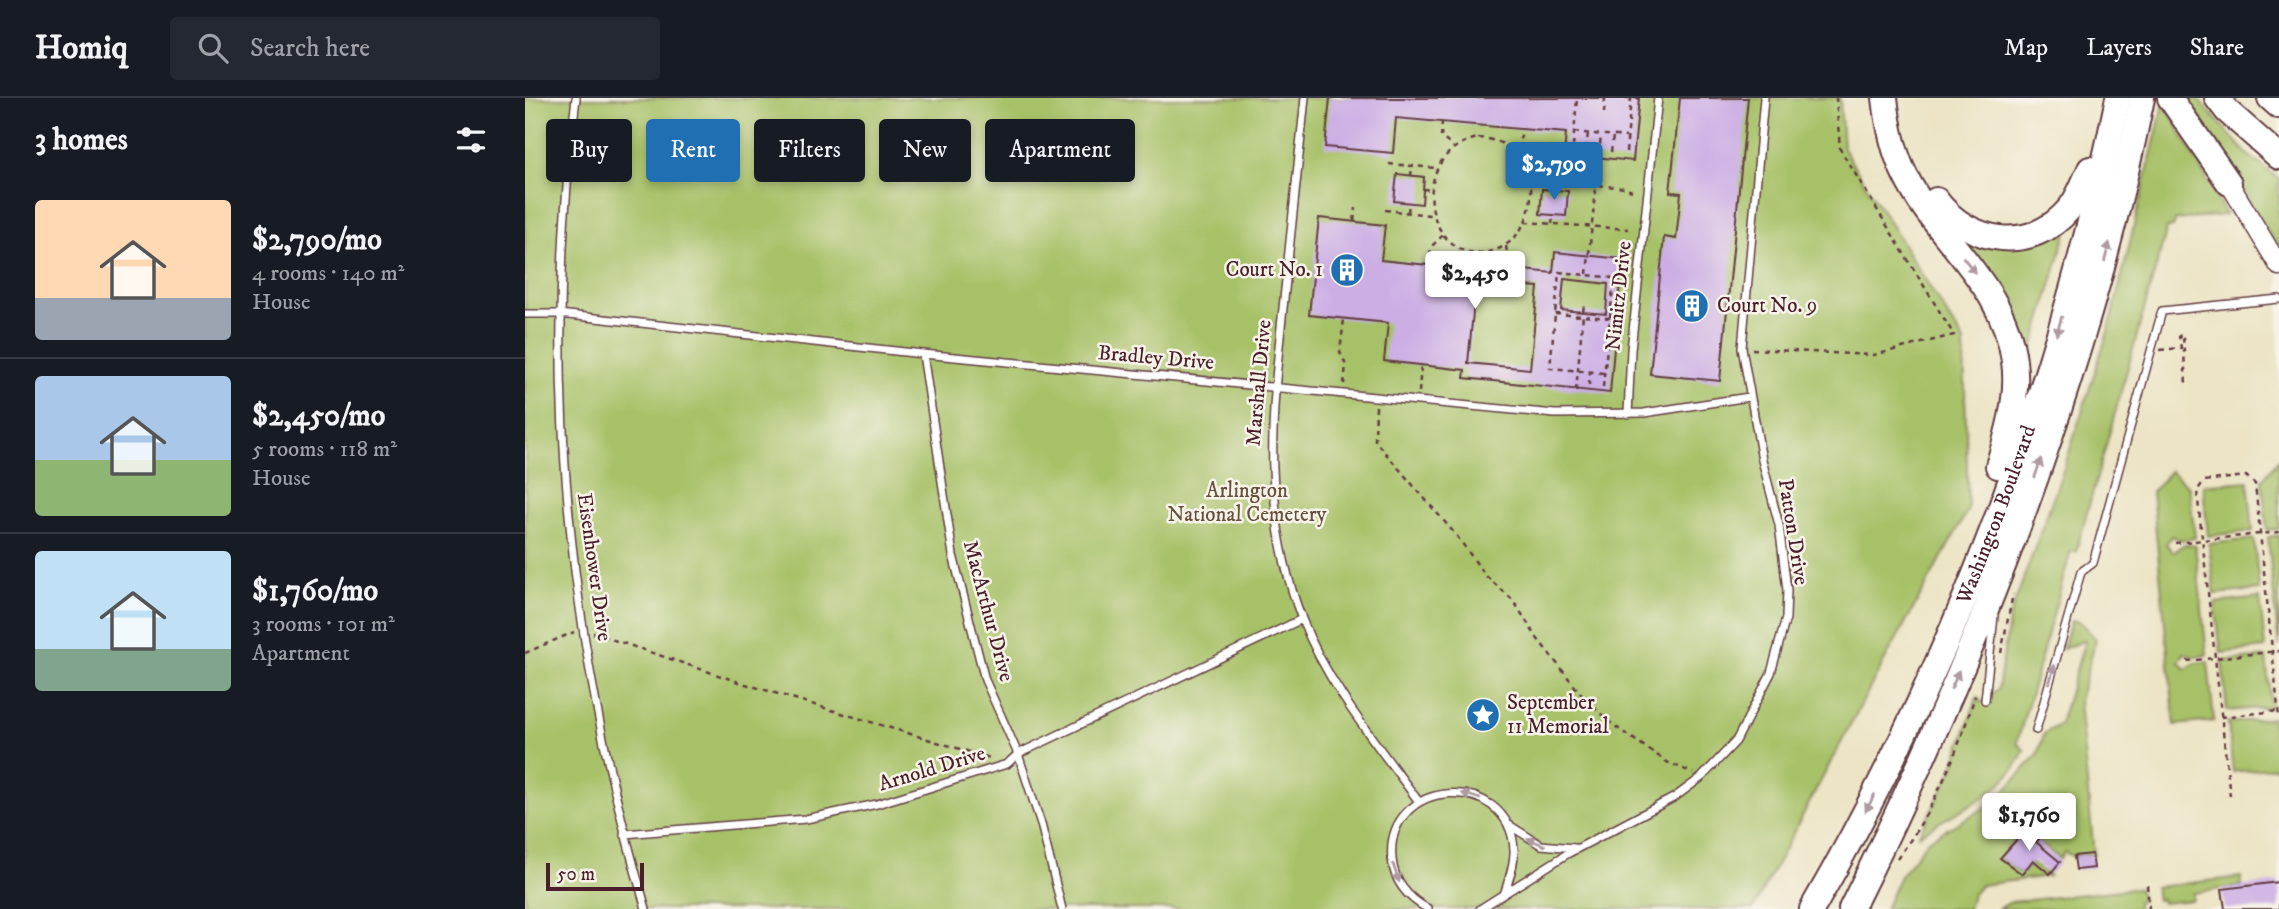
<!DOCTYPE html>
<meta charset="utf-8">
<style>
body{margin:0;font-family:"IM FELL DW Pica",serif;background:#242831;color:#f1f3f6;height:100vh;display:flex;flex-direction:column;font-size:26px;white-space:nowrap}
*{box-sizing:border-box;margin:0}
p{font-size:23px;color:#9ea1a6}
.icon{flex:none;width:38px;height:38px;fill:none;stroke:currentColor;stroke-width:2;stroke-linecap:round;stroke-linejoin:round}
.map{position:relative;flex:1;overflow:hidden}
.details{display:flex;flex-direction:column;background:#171b24;width:525px}
.details>*{flex:none}
.top-card{position:absolute;left:21px;top:21px;width:665px;height:63px;display:flex;gap:14px}
.scale{position:absolute;left:21px;bottom:18px;width:98px;box-sizing:border-box;padding-left:7px;border:4px solid #4a1f2b;border-top:0;font-size:19px;line-height:24px;white-space:nowrap;color:#4a1f2b;-webkit-text-stroke:5px #f7f3e8;paint-order:stroke}
.price{position:absolute;translate:-50% -60px;padding:0 16px;border-radius:7px;background:#fff;color:#222;font-size:23px;line-height:46px;filter:drop-shadow(0 2px 4px #0008)}
.price::after{content:'';position:absolute;left:50%;top:42px;width:21px;height:16px;margin-left:-10px;background:inherit;clip-path:polygon(0 0,100% 0,50% 100%)}
.price.active{background:#1f6fb2;color:#fff}
ul{padding:0;list-style:none}
li{display:flex;align-items:center;gap:21px;height:175px;padding:0 35px}
li+li{border-top:2px solid #363941}
li span{display:grid;place-items:center;flex:none;width:196px;height:140px;border-radius:7px;color:#555}
li>.icon{margin-inline-start:auto}
span .icon{width:84px;height:84px;fill:#fffc;stroke-width:1}
li b{font-size:30px}
h2{display:flex;justify-content:space-between;align-items:center;height:84px;padding:0 35px;font-size:30px}
.pill{padding:0 24px;border-radius:7px;background:#171b24;box-shadow:0 4px 10px #0003;font-size:24px;line-height:63px}
.pill.active{background:#1f6fb2;color:#fff}
header{display:flex;align-items:center;gap:42px;box-sizing:border-box;height:98px;padding:0 35px;background:#171b24;border-bottom:2px solid #363941}
header strong{font-size:33px}
nav{display:flex;gap:38px;margin-inline-start:auto;font-size:24px}
.search{width:490px;height:63px;background:#242831;display:flex;align-items:center;gap:18px;box-sizing:border-box;padding:0 24px;border-radius:7px;color:#9ea1a6;font-size:26px}
main{display:flex;flex:1;min-height:0}
.map>svg:first-child{display:block}
.green{fill:#a7c167;stroke:#787049;stroke-width:2}
.building{fill:#ccaee5;fill-rule:evenodd}
.lines{fill:none;stroke-linecap:round;stroke-linejoin:round}
.service-casing{stroke:#623d42;stroke-width:10}
.tertiary-casing{stroke:#623d42;stroke-width:21}
.motorway-casing{stroke:#623d42;stroke-width:28}
.path{stroke:#623d42;stroke-width:2.5;stroke-dasharray:5 5;stroke-linecap:butt}
.service{stroke:#fff;stroke-width:7}
.tertiary{stroke:#fff;stroke-width:18}
.motorway{stroke:#fff;stroke-width:24}
.oneway{fill:#ae9aa0}
.labels{text-anchor:middle;dominant-baseline:central;stroke-width:5;stroke-linejoin:round;paint-order:stroke}
.poi-label{font-size:21px;fill:#4a1f2b;stroke:#f7f3e8;text-anchor:start}
.street-label{font-size:21px;fill:#4a1f2b;stroke:#f7f3e8}
.park-label{font-size:21px;fill:#66503d;stroke:#f7f3e8}
</style>
<header>
<strong>Homiq</strong>
<div class="search"><svg class="icon" aria-label="search" viewBox="0 0 24 24"><circle cx="10" cy="10" r="6"/><path d="M15 15l6 6"/></svg>Search here</div>
<nav><a>Map</a><a>Layers</a><a>Share</a></nav>
</header>
<main>
<section class="details">
<h2>3 homes<svg class="icon" aria-label="filters" viewBox="0 0 24 24"><path d="M4 7h16M4 17h16"/><circle cx="9" cy="7" r="2"/><circle cx="15" cy="17" r="2"/></svg></h2>
<ul>
<li><span style="background:linear-gradient(#ffd9b3 70%,#9aa5b1 0)"><svg class="icon" aria-label="home" viewBox="0 0 24 24"><path d="M3 11l9-7 9 7M6 9v11h12V9"/></svg></span><div><b>$2,790/mo</b><p>4 rooms · 140 m²</p><p>House</p></div></li>
<li><span style="background:linear-gradient(#a9c7e8 60%,#8fb573 0)"><svg class="icon" aria-label="home" viewBox="0 0 24 24"><path d="M3 11l9-7 9 7M6 9v11h12V9"/></svg></span><div><b>$2,450/mo</b><p>5 rooms · 118 m²</p><p>House</p></div></li>
<li><span style="background:linear-gradient(#bfe0f5 70%,#7fa58c 0)"><svg class="icon" aria-label="home" viewBox="0 0 24 24"><path d="M3 11l9-7 9 7M6 9v11h12V9"/></svg></span><div><b>$1,760/mo</b><p>3 rooms · 101 m²</p><p>Apartment</p></div></li>
</ul>
</section>
<div class="map">
<svg width="1754" height="811" viewBox="0 0 1754 811">
<rect width="100%" height="100%" fill="#f7f3e8"/>
<filter id="ink" filterUnits="userSpaceOnUse"><feTurbulence type="fractalNoise" baseFrequency=".0143" numOctaves="2"/><feDisplacementMap in="SourceGraphic" scale="14" xChannelSelector="R" yChannelSelector="G"/><feConvolveMatrix kernelMatrix="1 2 1 2 8 2 1 2 1" color-interpolation-filters="sRGB"/></filter>
<filter id="wash" filterUnits="userSpaceOnUse"><feTurbulence type="fractalNoise" baseFrequency=".00686" numOctaves="4" result="noise"/><feDisplacementMap in="SourceGraphic" scale="28" xChannelSelector="R" yChannelSelector="G"/><feGaussianBlur stdDeviation="1.57" result="paint"/><feColorMatrix in="noise" values="0 0 0 0 0 0 0 0 0 0 0 0 0 0 0 0 0 1.4 0 .05"/><feComposite in="paint" operator="in"/></filter>
<g filter="url(#wash)">
<rect width="100%" height="100%" fill="#ece4c5"/>
<path class="green" d="M 0,0 L 1315,0 L 1318,50 L 1439,244 L 1443,412 L 1356,569 L 1228,811 L 0,811 Z
M 1662,0 L 1672,0 L 1722,56 L 1754,81 L 1754,151 Z
M 1639,4 L 1701,117 L 1651,122 L 1648,129 L 1642,130 L 1551,454 L 1546,453 L 1492,645 L 1499,652 C 1482,698 1429,711 1393,738 L 1426,675 L 1452,600 L 1454,599 L 1455,604 L 1465,603 L 1466,596 L 1473,591 L 1485,518 L 1539,370 L 1585,227 Z
M 1546,118 L 1497,289 L 1421,121 L 1445,141 Z
M 1753,362 L 1754,431 L 1742,432 L 1737,382 Z
M 1645,373 L 1664,389 L 1670,440 L 1657,442 L 1646,438 L 1641,446 L 1648,454 L 1658,447 L 1670,447 L 1682,557 L 1669,559 L 1659,555 L 1654,564 L 1661,571 L 1670,565 L 1683,564 L 1689,623 L 1650,627 L 1627,394 Z
M 1723,383 L 1728,433 L 1683,438 L 1678,387 Z
M 1754,437 L 1754,548 L 1743,439 Z
M 1729,441 L 1734,492 L 1690,496 L 1684,446 Z
M 1735,500 L 1740,550 L 1696,555 L 1690,505 Z
M 1546,523 L 1554,523 L 1571,541 L 1554,603 L 1569,756 L 1547,758 L 1539,754 L 1535,761 L 1514,744 L 1518,739 L 1502,726 L 1475,760 L 1497,776 L 1506,765 L 1524,778 L 1456,787 L 1447,797 L 1443,811 L 1360,811 L 1375,778 L 1403,742 L 1470,704 L 1513,656 L 1519,636 L 1535,626 L 1560,542 L 1538,551 Z
M 1741,559 L 1746,609 L 1702,613 L 1697,563 Z
M 1747,620 L 1753,669 L 1708,674 L 1703,625 Z
M 1716,779 L 1717,788 L 1668,795 L 1668,802 L 1637,805 L 1636,801 L 1632,802 L 1630,789 Z
M 1614,790 L 1617,803 L 1612,804 L 1612,811 L 1473,811 L 1486,804 Z"/>
<g id="blocks">
<path class="building" d="M 805,0 L 1114,0 L 1108,63 L 1039,56 L 1041,35 L 871,20 L 868,55 L 800,49 Z
M 1155,0 L 1223,0 L 1195,283 L 1125,276 L 1139,139 L 1151,141 L 1156,95 L 1145,94 Z
M 872,76 L 899,79 L 897,106 L 869,103 Z
M 1017,91 L 1043,93 L 1041,118 L 1015,116 Z
M 794,120 L 860,127 L 856,162 L 950,172 L 950,167 L 1028,175 L 1030,154 L 1097,161 L 1085,295 L 939,280 L 940,272 L 859,263 L 863,225 L 784,217 ZM 1039,181 L 1083,186 L 1081,216 L 1036,212 ZM 951,184 L 1013,189 L 1005,271 L 943,265 Z
M 1504,728 L 1516,739 L 1511,744 L 1535,764 L 1525,776 L 1508,762 L 1497,776 L 1475,760 Z
M 1567,756 L 1569,770 L 1551,772 L 1549,758 Z
M 1754,784 L 1754,811 L 1700,811 L 1697,791 Z"/>
</g>
</g>
<g filter="url(#ink)">
<use href="#blocks" fill-opacity="0" stroke="#623d42" stroke-width="2"/>
<g class="lines">
<g class="service-casing">
<path id="service" d="M 51,0 C 16,278 42,542 121,811
M 780,0 C 773,67 766,134 759,201 C 747,313 735,413 777,521 C 803,588 852,646 894,704
M 0,216 L 34,216 L 398,256 L 1030,316 L 1119,315 L 1224,299
M 398,256 L 428,457 L 460,582 L 493,656 L 516,726 L 537,811
M 1103,316 L 1106,252 L 1133,0
M 1460,602 L 1469,518
M 1511,632 L 1556,474 L 1568,465 L 1637,213 L 1754,201
M 984,727 L 1016,747 L 1050,750
M 99,736 L 281,721 L 352,706 L 482,666 L 493,656 L 777,521
M 903,811 C 883,800 869,784 867,761 C 859,680 984,671 989,751 C 990,766 984,780 980,794
M 955,811 L 1042,756 L 1150,699 L 1177,679 L 1211,643 L 1246,575 L 1261,520 L 1262,492 L 1254,427 L 1237,362 L 1217,250 L 1239,0"/>
</g>
<g class="tertiary-casing">
<path id="tertiary" d="M 1704,85 L 1754,168"/>
</g>
<g class="motorway-casing">
<g id="motorway">
<path d="M 1360,0 C 1363,27 1368,53 1380,77 C 1412,143 1480,186 1489,263 C 1494,298 1483,335 1473,368"/>
<path d="M 1645,0 L 1704,85"/>
<path d="M 1692,0 L 1702,13 L 1754,59"/>
<path d="M 1745,0 L 1754,8"/>
<path d="M 1411,102 C 1445,147 1507,156 1545,110 C 1554,99 1559,84 1565,71"/>
<path id="s1" d="M 1287,811 C 1431,561 1536,283 1593,0"/>
<path d="M 1326,811 C 1453,556 1561,280 1617,0"/>
</g>
</g>
<path class="path" d="M 1079,15 L 1080,0
M 917,24 L 916,39 L 928,49
M 1049,34 L 1101,39
M 953,40 C 997,42 1015,78 1002,119 C 996,134 986,147 970,152 C 901,175 878,55 953,40 Z
M 1048,48 L 1052,0
M 992,51 L 998,31
M 1061,51 L 1063,35
M 1086,54 L 1088,38
M 1101,54 L 1106,0
M 864,66 L 911,70
M 886,78 L 887,68
M 1004,80 L 1100,90 L 1107,93
M 898,91 L 907,92
M 860,112 L 905,117
M 883,114 L 884,105
M 829,123 L 831,110
M 1000,124 L 1103,131
M 1027,126 L 1028,117
M 981,148 L 983,161 L 981,189
M 904,167 L 906,149 L 918,137
M 1062,176 L 1076,37
M 1030,216 L 1085,220
M 1227,251 L 1349,257 L 1429,237 L 1315,51 L 1311,0
M 1635,252 L 1656,250 L 1654,238 L 1658,237 L 1661,287
M 819,286 L 821,267 L 815,254 L 819,221
M 1064,287 L 1065,274
M 1078,289 L 1089,180 L 1034,174 L 1025,270 L 1079,275
M 1051,293 L 1059,205
M 894,294 L 896,266
M 851,308 L 850,343 L 931,437 L 961,478 L 988,502 L 1012,540 L 1059,600 L 1088,627 L 1142,664 L 1168,675
M 1650,445 L 1754,434
M 68,535 L 217,585 L 465,660
M 0,555 L 49,534
M 1476,555 L 1488,496
M 1662,563 L 1754,553
M 1696,619 L 1752,613
M 1705,698 L 1672,393 L 1679,383 L 1721,378 L 1730,386 L 1754,619
M 1372,761 C 1410,710 1431,658 1450,598
M 1622,787 L 1624,811"/>
<use href="#service" class="service"/>
<use href="#tertiary" class="tertiary"/>
<use href="#motorway" class="motorway"/>
</g>
<defs><path id="oneway-solid" d="M-6-.8H1V-3.2L6.5 0L1 3.2V.8H-6Z" transform="scale(1.75)"/></defs>
<g class="oneway">
<use href="#oneway-solid" transform="translate(1582 154) rotate(-75)"/>
<use href="#oneway-solid" transform="translate(1444 167) rotate(53)"/>
<use href="#oneway-solid" transform="translate(1534 228) rotate(106)"/>
<use href="#oneway-solid" transform="translate(1513 370) rotate(-71)"/>
<use href="#oneway-solid" transform="translate(1527 576) rotate(-74)"/>
<use href="#oneway-solid" transform="translate(1430 582) rotate(-66)"/>
<use href="#oneway-solid" transform="translate(946 698) rotate(-162)"/>
<use href="#oneway-solid" transform="translate(1345 705) rotate(118)"/>
<use href="#oneway-solid" transform="translate(1011 744) rotate(-157)"/>
<use href="#oneway-solid" transform="translate(871 775) rotate(71)"/>
</g>
</g>
<defs>
<g id="building-disc" transform="scale(1.75)"><circle r="9.5" fill="#1f6fb2" stroke="#f7f3e8"/><path d="M-4-6H4V6H1V3H-1V6H-4ZM-2.5-4.3h1.7v1.8h-1.7ZM.8-4.3h1.7v1.8H.8ZM-2.5-1h1.7V.8h-1.7ZM.8-1h1.7V.8H.8Z" fill="#fff"/></g>
<g id="sight-disc" transform="scale(1.75)"><circle r="9.5" fill="#1f6fb2" stroke="#f7f3e8"/><path d="M0-6L1.8-2.2L6-1.7L2.9 1.2L3.7 5.4L0 3.3L-3.7 5.4L-2.9 1.2L-6-1.7L-1.8-2.2Z" fill="#fff"/></g>
</defs>
<g fill-rule="evenodd">
<use href="#building-disc" x="822" y="172"/>
<use href="#building-disc" x="1167" y="208"/>
<use href="#sight-disc" x="958" y="617"/>
</g>
<g class="labels">
<g class="poi-label">
<text x="798" y="172" text-anchor="end">Court No. 1</text>
<text x="1192" y="208">Court No. 9</text>
<text x="982" y="605">September<tspan x="982" dy="24">11 Memorial</tspan></text>
</g>
<g class="street-label">
<text transform="translate(1094 198) rotate(-84)">Nimitz Drive</text>
<text transform="translate(631 260) rotate(5)">Bradley Drive</text>
<text transform="translate(734 285) rotate(-85)">Marshall Drive</text>
<text stroke="none"><textPath href="#s1" startOffset="436">Washington Boulevard</textPath></text>
<text transform="translate(1268 434) rotate(81)">Patton Drive</text>
<text transform="translate(69 469) rotate(82)">Eisenhower Drive</text>
<text transform="translate(463 513) rotate(75)">MacArthur Drive</text>
<text transform="translate(407 671) rotate(-17)">Arnold Drive</text>
</g>
<g class="park-label">
<text x="722" y="393">Arlington<tspan x="722" dy="24">National Cemetery</tspan></text>
</g>
</g>
</svg>
<div class="scale">50 m</div>
<b class="price active" style="left:1029px;top:104px">$2,790</b>
<b class="price" style="left:950px;top:213px">$2,450</b>
<b class="price" style="left:1504px;top:755px">$1,760</b>
<div class="top-card">
<a class="pill">Buy</a>
<a class="pill active">Rent</a>
<a class="pill">Filters</a>
<a class="pill">New</a>
<a class="pill">Apartment</a>
</div>
</div>
</main>
